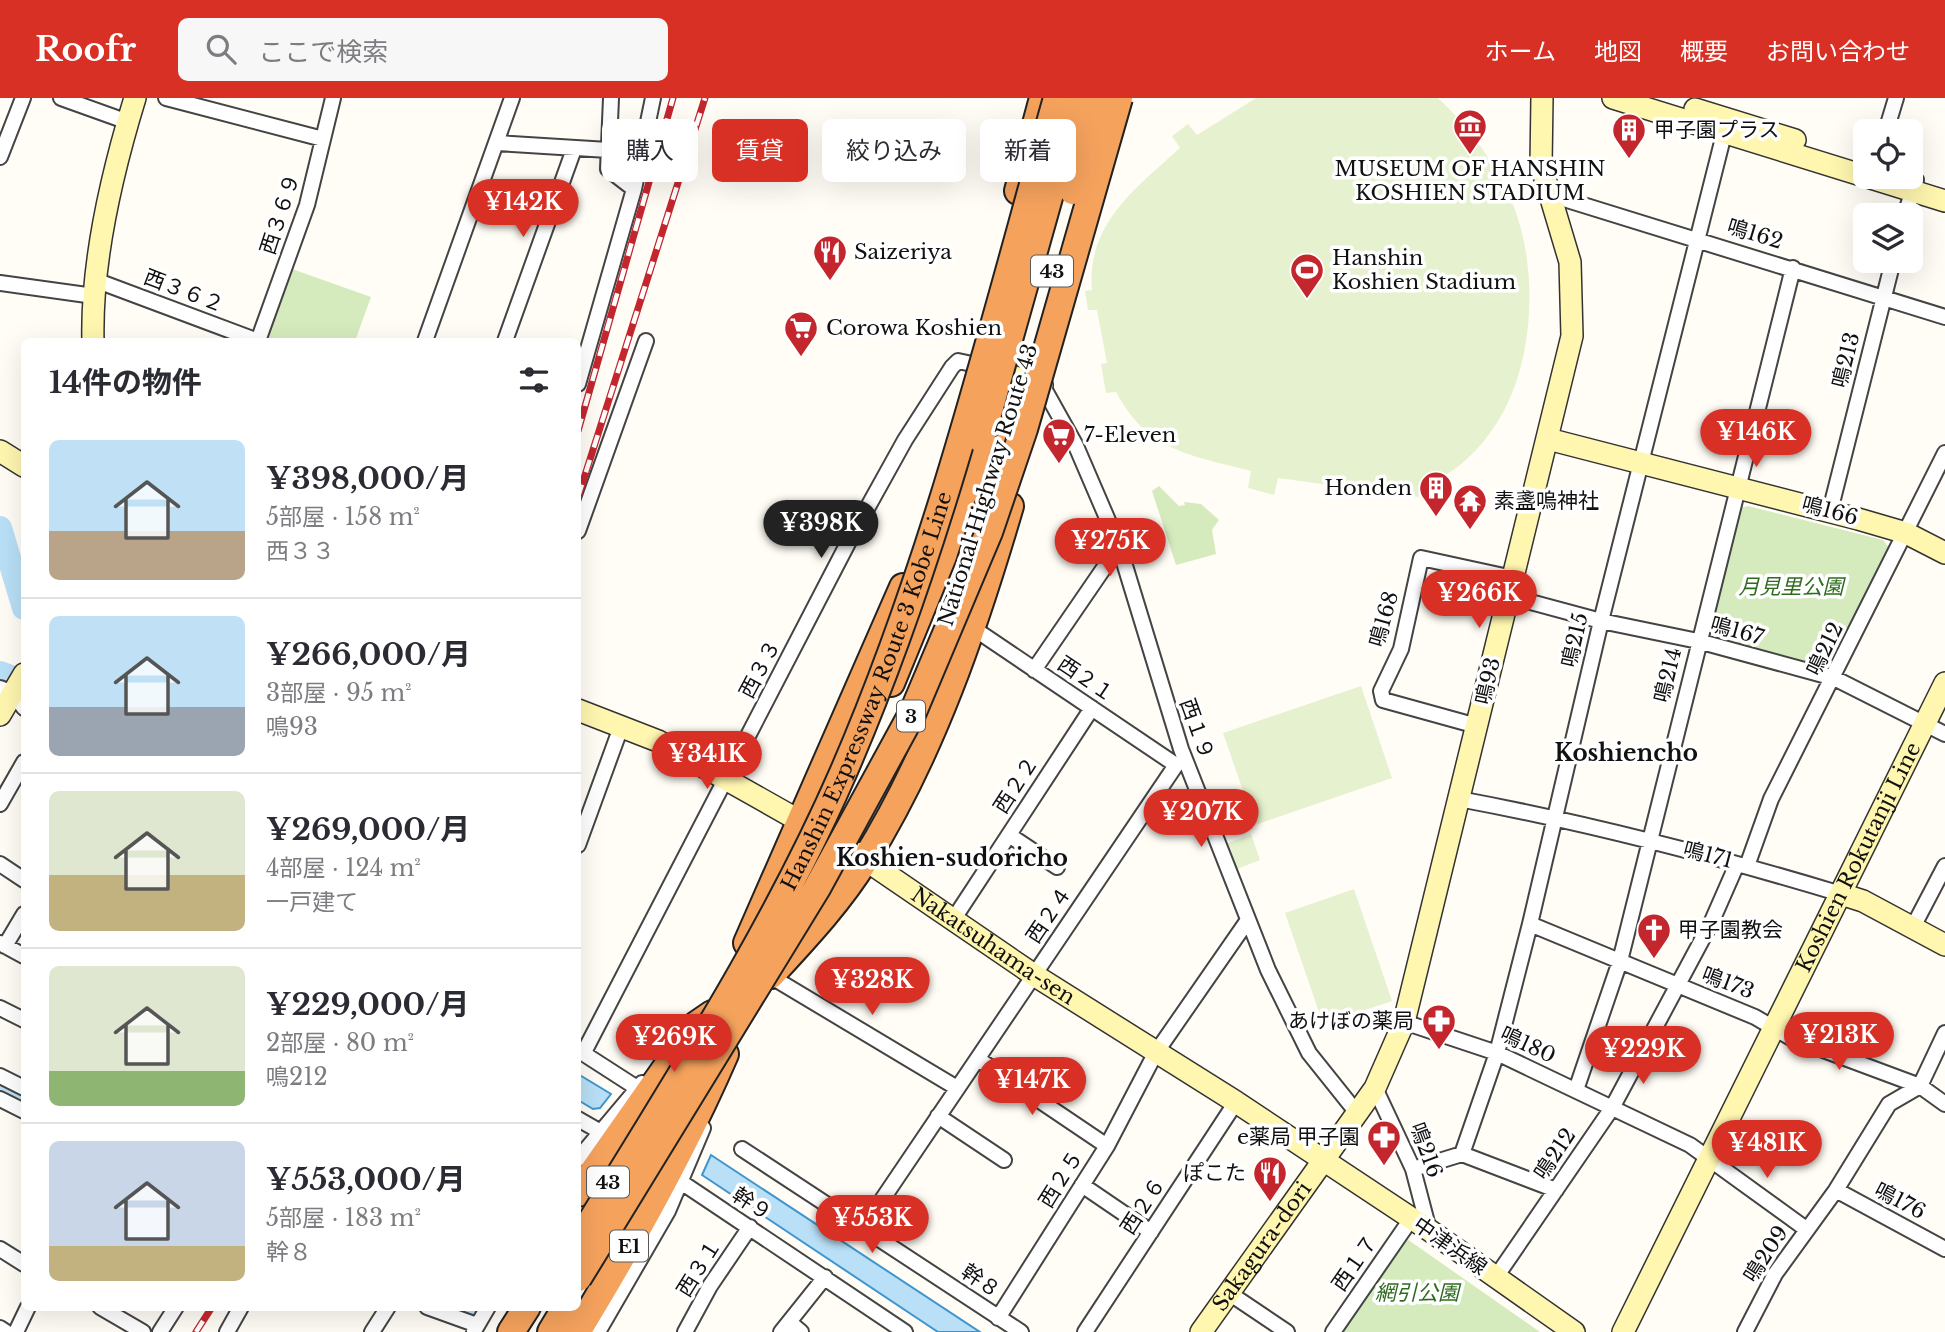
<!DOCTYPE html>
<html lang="ja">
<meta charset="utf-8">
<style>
body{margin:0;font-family:"Libre Baskerville","Noto Sans JP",serif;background:#f7f7f7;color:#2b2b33;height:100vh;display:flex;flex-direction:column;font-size:26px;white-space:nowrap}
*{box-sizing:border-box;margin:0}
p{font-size:23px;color:#7c7c81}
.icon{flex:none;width:38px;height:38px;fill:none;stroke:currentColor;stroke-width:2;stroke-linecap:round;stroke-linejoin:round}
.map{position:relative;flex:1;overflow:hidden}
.drawer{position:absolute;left:21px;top:240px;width:560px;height:973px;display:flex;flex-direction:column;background:#fff;border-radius:10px;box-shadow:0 7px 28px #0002}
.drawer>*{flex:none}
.banner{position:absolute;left:602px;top:21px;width:665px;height:63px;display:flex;gap:14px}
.fabs{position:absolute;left:1853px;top:21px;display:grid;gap:14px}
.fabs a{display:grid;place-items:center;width:70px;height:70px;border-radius:10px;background:#fff;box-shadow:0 7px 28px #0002;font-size:35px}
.price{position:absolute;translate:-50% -60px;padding:0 16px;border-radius:24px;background:#d93025;color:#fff;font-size:23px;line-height:46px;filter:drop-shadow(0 2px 4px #0008)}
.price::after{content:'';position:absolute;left:50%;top:42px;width:21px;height:16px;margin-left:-10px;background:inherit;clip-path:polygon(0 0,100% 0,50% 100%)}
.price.current{background:#222;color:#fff}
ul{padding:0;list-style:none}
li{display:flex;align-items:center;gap:21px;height:175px;padding:0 28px}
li+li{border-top:2px solid #e1e1e2}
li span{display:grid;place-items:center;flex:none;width:196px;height:140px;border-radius:10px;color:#555}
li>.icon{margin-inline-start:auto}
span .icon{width:84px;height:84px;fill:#fffc;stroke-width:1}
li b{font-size:30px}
h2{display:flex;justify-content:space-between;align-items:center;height:84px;padding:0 28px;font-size:30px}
.tag{padding:0 24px;border-radius:10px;background:#fff;box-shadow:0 7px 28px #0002;font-size:24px;line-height:63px}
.tag.current{background:#d93025;color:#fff}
header{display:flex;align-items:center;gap:42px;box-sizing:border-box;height:98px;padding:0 35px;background:#d93025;color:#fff}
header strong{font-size:33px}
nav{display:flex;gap:38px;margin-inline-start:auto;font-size:24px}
.search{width:490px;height:63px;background:#f7f7f7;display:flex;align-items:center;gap:18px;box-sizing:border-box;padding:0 24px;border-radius:10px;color:#7c7c81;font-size:26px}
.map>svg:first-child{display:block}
.green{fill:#d5ebbd}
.pitch{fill:#e6f2cf}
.water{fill:#b9e0f7;stroke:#3f96cf;stroke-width:2}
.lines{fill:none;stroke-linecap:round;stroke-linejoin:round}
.river{stroke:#b9e0f7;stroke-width:24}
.street-casing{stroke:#444;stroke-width:18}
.secondary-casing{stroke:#333;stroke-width:24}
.highway-casing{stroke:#222;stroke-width:30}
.street{stroke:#fff;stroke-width:14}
.secondary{stroke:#fff6b0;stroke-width:21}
.highway{stroke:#f5a25d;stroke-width:26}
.rail-casing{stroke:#c4262e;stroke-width:7}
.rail{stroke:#fff;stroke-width:4.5;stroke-dasharray:13;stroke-linecap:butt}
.highway-bridge-casing{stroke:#222;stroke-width:30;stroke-linecap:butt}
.highway-bridge{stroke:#f5a25d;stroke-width:26}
.labels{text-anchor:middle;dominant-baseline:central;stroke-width:7;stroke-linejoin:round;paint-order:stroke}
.shield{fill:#fff;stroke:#585858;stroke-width:2}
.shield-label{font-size:19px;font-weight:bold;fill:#111}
.poi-label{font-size:21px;fill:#111;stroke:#fff;text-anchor:start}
.street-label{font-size:21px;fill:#111;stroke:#fff}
.park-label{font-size:21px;font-style:italic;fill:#2f6b1f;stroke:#fff}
.neighbourhood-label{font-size:23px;font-weight:bold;fill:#111;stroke:#fff}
</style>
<header>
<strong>Roofr</strong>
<div class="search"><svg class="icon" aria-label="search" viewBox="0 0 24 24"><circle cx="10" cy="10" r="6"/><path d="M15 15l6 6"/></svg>ここで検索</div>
<nav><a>ホーム</a><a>地図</a><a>概要</a><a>お問い合わせ</a></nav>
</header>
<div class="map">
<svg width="1945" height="1234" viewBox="0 0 1945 1234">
<rect width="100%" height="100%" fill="#fffdf5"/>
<path class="green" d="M 292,171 L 371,199 L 355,243 L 277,243 L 268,240 Z
M 1159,388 L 1179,408 L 1185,407 L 1184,404 L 1201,406 L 1219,422 L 1212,432 L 1216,456 L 1176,467 L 1152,393 Z
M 1748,408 L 1883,442 L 1889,450 L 1832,565 L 1824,568 L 1712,541 L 1707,535 L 1739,410 Z
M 1407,1141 L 1540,1234 L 1341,1234 Z"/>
<path class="pitch" d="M 1256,0 L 1438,0 C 1471,31 1497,67 1514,109 C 1540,178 1534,276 1490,335 C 1474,357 1446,384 1418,387 L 1419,399 L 1278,380 L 1274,397 L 1248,390 L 1251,373 C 1191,357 1148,354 1116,294 L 1106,295 L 1101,266 L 1107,265 L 1097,212 L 1088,212 L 1085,193 L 1092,192 C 1086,126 1136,90 1180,50 L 1172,38 L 1188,26 L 1197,37 Z
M 1361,588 L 1392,680 L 1255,727 L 1223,635 Z
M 1251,736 L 1260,762 L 1237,771 L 1228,745 Z
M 1354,791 L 1392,903 L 1323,926 L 1285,815 Z"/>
<path class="water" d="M 578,976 L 611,996 L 600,1010 L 593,1011 L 578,1002 Z
M 711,1057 L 980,1234 L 938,1234 L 702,1077 Z"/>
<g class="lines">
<path class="river" d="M 0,430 L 24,510
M 0,575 L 24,584
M 0,988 L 24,1000
M 458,1209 L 467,1213"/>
<g class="street-casing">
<path id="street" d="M 61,0 L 128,24
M 166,0 L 323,41
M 611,0 L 608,71 L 634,91
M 1886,33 L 1896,0
M 497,45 L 608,52
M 0,59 L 23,0
M 1551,97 L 1945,219
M 1905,117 L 1916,82
M 95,182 L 258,243
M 0,185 L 94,198
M 258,243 L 307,107 L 333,0
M 425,243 L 512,0
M 505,243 L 574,51
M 578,286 L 634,91 L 653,0
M 1042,287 L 1076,348 L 1119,448 L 1181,651 L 1268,872 L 1309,955 L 1357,1015
M 1830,413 L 1893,163
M 578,433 L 646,243
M 1508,498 L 1601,523 L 1698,543 L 1834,580 L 1945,636
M 973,530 L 1176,667
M 1034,572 L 1119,448
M 0,590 L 13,595 L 24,610
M 1477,628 L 1383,602 L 1381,593 L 1401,551 L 1421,460 L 1513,480
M 1459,701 C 1588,725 1715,758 1841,796
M 0,706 L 24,664
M 1009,737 L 1057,769
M 578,747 L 621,629
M 0,766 L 24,782
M 1747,768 L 1771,701 L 1945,355
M 953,822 L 1092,610
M 1530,826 L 1755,919 L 1791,940 L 1920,988 L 1945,1006
M 1913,829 L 1945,768
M 0,845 L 24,858
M 5,848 L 24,816
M 770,878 L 957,990
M 0,910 L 24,922
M 1404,924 L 1497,955 L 1690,1047 L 1806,1131
M 578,952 L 637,990
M 583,956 L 849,443 L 905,342 L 952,269 L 958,263 L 972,266
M 978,961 L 1107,1048
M 0,978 L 24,990
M 1375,990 L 1413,1071 L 1429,1132
M 1576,992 L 1620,863 L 1793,170
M 0,1001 L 24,1013
M 938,1018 L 1004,1062
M 578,1021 L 599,1033
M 742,1051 L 1021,1234
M 1462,1056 L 1497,955 L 1530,826 L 1601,523 L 1724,36
M 578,1061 L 642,985
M 1413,1071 L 1462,1056 L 1556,1092
M 681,1084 L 905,1234
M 1082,1087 L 1151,1134
M 1836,1092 L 1945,1151
M 863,1130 L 1176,667
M 0,1151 L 24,1166
M 1496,1179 L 1612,1010 L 1712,823 L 1737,766
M 1229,1195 L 1287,1234
M 100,1209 L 143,1234
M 427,1209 L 477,1227
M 998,1220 L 1107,1048 L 1155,956 L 1248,822
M 789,1224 L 801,1234
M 0,1230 L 6,1234
M 474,1233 L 488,1209
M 16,1234 L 28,1209
M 160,1234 L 176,1209
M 227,1234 L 241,1209
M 372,1234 L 388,1209
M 598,1234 L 668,1113 L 703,1030
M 685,1234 L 710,1188 L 750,1129
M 781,1234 L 825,1179
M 1085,1234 L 1236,1004
M 1333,1234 L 1411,1121
M 1745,1234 L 1775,1176 L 1836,1092 L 1889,1006 L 1920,988 L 1945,935"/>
</g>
<g class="secondary-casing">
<g id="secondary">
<path d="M 1613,0 L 1945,103"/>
<path d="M 1695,11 L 1795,42"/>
<path d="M 93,243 C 91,165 112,75 135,0"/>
<path d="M 984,270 L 1042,287"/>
<path d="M 1548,341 L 1858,421 L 1906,435 L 1945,455"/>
<path d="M 0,353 L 24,368"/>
<path d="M 578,612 L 658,643 L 814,731"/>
<path d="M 0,617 L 24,576"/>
<path id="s1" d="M 854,754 L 1034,877 L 1236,1004 L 1429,1132 L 1574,1234"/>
<path d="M 1841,796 L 1863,803 L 1945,847"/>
<path id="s2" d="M 1201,1234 L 1375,990 L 1404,924 L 1572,238 L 1570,164 L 1541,67 L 1542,0"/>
<path id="s3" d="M 1623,1234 L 1945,585"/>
</g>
</g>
<g class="highway-casing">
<path id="highway" d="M 1018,93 L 1043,0
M 988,400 L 1004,347
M 891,585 L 943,458 L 981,341
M 747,845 L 903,489
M 771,877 C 805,840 839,804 865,762 C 933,653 974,530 1010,408
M 578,1095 L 696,927 L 712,916
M 511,1234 L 527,1209
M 551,1234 L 566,1209
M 577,1234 C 632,1144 683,1053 725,956"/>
</g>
<use href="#street" class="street"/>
<use href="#secondary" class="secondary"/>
<use href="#highway" class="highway"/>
<g class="rail-casing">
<path id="rail" d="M 578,333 L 673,0
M 578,399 L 705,0
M 196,1234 L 212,1209"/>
</g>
<use href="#rail" class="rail"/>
<g class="highway-bridge-casing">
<g id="highway-bridge">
<path d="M 1073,93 L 1099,0"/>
<path d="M 981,341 L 1077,0"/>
<path id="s4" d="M 578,1145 C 671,992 771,840 843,675 C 937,459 993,227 1057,0"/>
<path d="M 578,1180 L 817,790 L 913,614 L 989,434 L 1024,331 L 1119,0"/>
</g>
</g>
<use href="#highway-bridge" class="highway-bridge"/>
</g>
<defs>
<g id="museum-pin" transform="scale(1.75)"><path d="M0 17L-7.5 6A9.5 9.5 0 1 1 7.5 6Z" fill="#c4262e" stroke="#fff"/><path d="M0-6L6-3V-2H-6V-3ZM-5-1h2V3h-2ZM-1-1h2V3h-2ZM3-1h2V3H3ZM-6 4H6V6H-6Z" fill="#fff"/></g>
<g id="building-pin" transform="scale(1.75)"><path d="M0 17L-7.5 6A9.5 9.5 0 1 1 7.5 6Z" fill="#c4262e" stroke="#fff"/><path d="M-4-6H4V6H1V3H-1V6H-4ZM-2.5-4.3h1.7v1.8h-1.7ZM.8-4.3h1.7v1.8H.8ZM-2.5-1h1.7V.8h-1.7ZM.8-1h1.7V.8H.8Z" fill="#fff"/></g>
<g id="restaurant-pin" transform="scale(1.75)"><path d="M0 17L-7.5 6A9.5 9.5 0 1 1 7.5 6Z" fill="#c4262e" stroke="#fff"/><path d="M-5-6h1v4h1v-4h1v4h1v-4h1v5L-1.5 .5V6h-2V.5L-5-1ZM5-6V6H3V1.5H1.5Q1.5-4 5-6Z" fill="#fff"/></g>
<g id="stadium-pin" transform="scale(1.75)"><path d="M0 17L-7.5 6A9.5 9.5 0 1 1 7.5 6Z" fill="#c4262e" stroke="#fff"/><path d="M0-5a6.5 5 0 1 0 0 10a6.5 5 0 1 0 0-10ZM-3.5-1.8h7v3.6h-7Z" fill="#fff"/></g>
<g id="supermarket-pin" transform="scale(1.75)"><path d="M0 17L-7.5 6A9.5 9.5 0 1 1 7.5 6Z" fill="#c4262e" stroke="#fff"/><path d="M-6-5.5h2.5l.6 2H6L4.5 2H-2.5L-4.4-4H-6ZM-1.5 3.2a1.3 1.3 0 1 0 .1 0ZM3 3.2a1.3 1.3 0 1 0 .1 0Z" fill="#fff"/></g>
<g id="temple-pin" transform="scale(1.75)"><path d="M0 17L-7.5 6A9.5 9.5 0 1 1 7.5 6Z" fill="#c4262e" stroke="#fff"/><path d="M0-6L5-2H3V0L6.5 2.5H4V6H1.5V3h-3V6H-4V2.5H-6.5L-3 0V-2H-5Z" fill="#fff"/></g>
<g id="church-pin" transform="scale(1.75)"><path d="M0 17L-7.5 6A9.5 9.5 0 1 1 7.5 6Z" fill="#c4262e" stroke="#fff"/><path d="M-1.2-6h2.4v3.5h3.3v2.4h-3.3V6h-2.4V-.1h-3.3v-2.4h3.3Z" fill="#fff"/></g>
<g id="pharmacy-pin" transform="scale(1.75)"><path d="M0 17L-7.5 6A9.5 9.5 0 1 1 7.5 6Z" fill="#c4262e" stroke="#fff"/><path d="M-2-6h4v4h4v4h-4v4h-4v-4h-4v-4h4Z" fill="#fff"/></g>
</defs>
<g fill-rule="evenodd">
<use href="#museum-pin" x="1470" y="28"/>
<use href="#building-pin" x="1629" y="32"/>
<use href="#restaurant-pin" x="830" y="154"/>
<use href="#stadium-pin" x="1307" y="172"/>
<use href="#supermarket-pin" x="801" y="230"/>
<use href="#supermarket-pin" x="1059" y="337"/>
<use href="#building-pin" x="1436" y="390"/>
<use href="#temple-pin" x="1470" y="403"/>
<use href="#church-pin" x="1654" y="832"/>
<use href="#pharmacy-pin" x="1439" y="923"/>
<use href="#pharmacy-pin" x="1384" y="1039"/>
<use href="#restaurant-pin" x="1270" y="1075"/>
</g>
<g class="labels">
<g class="shield">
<rect x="1031" y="157.5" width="42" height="31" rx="5"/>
<rect x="897" y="602.5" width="28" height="31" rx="5"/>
<rect x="587" y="1068.5" width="42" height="31" rx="5"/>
<rect x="610" y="1132.5" width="38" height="31" rx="5"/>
</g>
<g class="shield-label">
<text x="1052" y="173">43</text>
<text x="911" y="618">3</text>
<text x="608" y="1084">43</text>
<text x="629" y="1148">E1</text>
</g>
<g class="poi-label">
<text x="1654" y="32">甲子園プラス</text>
<text x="1470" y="71" text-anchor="middle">MUSEUM OF HANSHIN<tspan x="1470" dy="24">KOSHIEN STADIUM</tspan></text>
<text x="854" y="154">Saizeriya</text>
<text x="1332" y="160">Hanshin<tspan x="1332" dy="24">Koshien Stadium</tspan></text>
<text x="826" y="230">Corowa Koshien</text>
<text x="1084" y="337">7-Eleven</text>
<text x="1412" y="390" text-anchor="end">Honden</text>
<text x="1494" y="403">素盞嗚神社</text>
<text x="1678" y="832">甲子園教会</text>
<text x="1414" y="923" text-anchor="end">あけぼの薬局</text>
<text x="1360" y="1039" text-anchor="end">e薬局 甲子園</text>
<text x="1246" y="1075" text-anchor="end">ぽこた</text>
</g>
<g class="street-label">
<text transform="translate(280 116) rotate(-72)">西３６９</text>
<text transform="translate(1755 136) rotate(17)">鳴162</text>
<text transform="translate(184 193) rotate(21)">西３６２</text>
<text transform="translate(1846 262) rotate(-76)">鳴213</text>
<text transform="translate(988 387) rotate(-73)">National Highway Route 43</text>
<text transform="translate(1830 413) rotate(15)">鳴166</text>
<text transform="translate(1384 521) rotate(-74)">鳴168</text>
<text transform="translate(1737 533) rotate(16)">鳴167</text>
<text transform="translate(1575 542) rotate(-77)">鳴215</text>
<text transform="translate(1825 551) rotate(-64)">鳴212</text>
<text transform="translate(760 571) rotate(-62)">西３３</text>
<text transform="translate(1668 577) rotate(-76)">鳴214</text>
<text transform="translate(1086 581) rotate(34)">西２１</text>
<text transform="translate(1488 583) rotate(-77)">鳴93</text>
<text stroke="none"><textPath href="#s4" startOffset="625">Hanshin Expressway Route 3 Kobe Line</textPath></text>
<text transform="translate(1197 631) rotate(70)">西１９</text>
<text transform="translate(1016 687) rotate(-57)">西２２</text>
<text transform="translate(1708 757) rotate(15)">鳴171</text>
<text stroke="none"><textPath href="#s3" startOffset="530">Koshien Rokutanji Line</textPath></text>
<text transform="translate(1049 817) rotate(-56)">西２４</text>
<text stroke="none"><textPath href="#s1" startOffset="168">Nakatsuhama-sen</textPath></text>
<text transform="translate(1728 885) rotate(21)">鳴173</text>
<text transform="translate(1528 947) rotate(25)">鳴180</text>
<text transform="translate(1426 1052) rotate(70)">鳴216</text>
<text transform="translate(1555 1056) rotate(-56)">鳴212</text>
<text transform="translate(1061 1081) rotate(-58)">西２５</text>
<text transform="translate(1900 1103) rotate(28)">鳴176</text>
<text transform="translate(752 1106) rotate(33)">幹９</text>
<text transform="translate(1143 1108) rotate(-57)">西２６</text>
<text transform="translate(1450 1148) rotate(35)">中津浜線</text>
<text stroke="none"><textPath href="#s2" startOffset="105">Sakagura-dori</textPath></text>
<text transform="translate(1766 1156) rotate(-57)">鳴209</text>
<text transform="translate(1355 1165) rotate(-55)">西１７</text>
<text transform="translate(699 1170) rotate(-58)">西３１</text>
<text transform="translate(981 1183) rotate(34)">幹８</text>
</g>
<g class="park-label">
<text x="1791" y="489">月見里公園</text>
<text x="1417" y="1195">網引公園</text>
</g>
<g class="neighbourhood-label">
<text x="1626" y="655">Koshiencho</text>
<text x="952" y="760">Koshien-sudoricho</text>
</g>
</g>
</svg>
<div class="fabs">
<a><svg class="icon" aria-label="locate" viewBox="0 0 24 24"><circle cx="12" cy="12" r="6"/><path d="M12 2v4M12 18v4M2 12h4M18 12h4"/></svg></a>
<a><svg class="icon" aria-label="layers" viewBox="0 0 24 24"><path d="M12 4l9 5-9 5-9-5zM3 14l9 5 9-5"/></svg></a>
</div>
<b class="price" style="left:523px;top:141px">¥142K</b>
<b class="price" style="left:1756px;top:371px">¥146K</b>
<b class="price current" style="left:821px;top:462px">¥398K</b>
<b class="price" style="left:1110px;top:480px">¥275K</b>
<b class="price" style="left:1479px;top:532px">¥266K</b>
<b class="price" style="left:707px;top:693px">¥341K</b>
<b class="price" style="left:1201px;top:751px">¥207K</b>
<b class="price" style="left:872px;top:919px">¥328K</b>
<b class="price" style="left:1839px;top:974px">¥213K</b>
<b class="price" style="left:674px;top:976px">¥269K</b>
<b class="price" style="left:1643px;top:988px">¥229K</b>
<b class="price" style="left:1032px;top:1019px">¥147K</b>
<b class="price" style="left:1767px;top:1082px">¥481K</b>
<b class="price" style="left:872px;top:1157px">¥553K</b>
<div class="banner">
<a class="tag">購入</a>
<a class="tag current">賃貸</a>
<a class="tag">絞り込み</a>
<a class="tag">新着</a>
</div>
<section class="drawer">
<h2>14件の物件<svg class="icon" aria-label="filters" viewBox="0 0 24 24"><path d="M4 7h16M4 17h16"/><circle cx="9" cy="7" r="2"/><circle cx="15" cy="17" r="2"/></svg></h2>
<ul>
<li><span style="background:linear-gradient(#bfe0f5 65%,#b9a48a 0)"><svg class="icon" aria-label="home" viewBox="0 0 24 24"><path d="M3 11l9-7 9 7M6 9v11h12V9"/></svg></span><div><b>¥398,000/月</b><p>5部屋 · 158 m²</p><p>西３３</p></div></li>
<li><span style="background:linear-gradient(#bfe0f5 65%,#9aa5b1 0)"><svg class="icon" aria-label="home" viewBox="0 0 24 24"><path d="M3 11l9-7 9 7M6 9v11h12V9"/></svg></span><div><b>¥266,000/月</b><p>3部屋 · 95 m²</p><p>鳴93</p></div></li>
<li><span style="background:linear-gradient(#dfe7d0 60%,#c2b280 0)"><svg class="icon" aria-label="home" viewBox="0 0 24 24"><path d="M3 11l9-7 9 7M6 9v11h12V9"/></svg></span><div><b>¥269,000/月</b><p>4部屋 · 124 m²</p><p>一戸建て</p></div></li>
<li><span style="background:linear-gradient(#dfe7d0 75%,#8fb573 0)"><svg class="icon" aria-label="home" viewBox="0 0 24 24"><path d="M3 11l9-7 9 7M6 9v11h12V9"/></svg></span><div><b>¥229,000/月</b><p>2部屋 · 80 m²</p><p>鳴212</p></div></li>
<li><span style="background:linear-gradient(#c9d6e8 75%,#c2b280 0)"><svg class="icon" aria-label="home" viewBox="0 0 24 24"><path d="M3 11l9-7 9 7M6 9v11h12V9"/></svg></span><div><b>¥553,000/月</b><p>5部屋 · 183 m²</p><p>幹８</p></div></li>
</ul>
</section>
</div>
